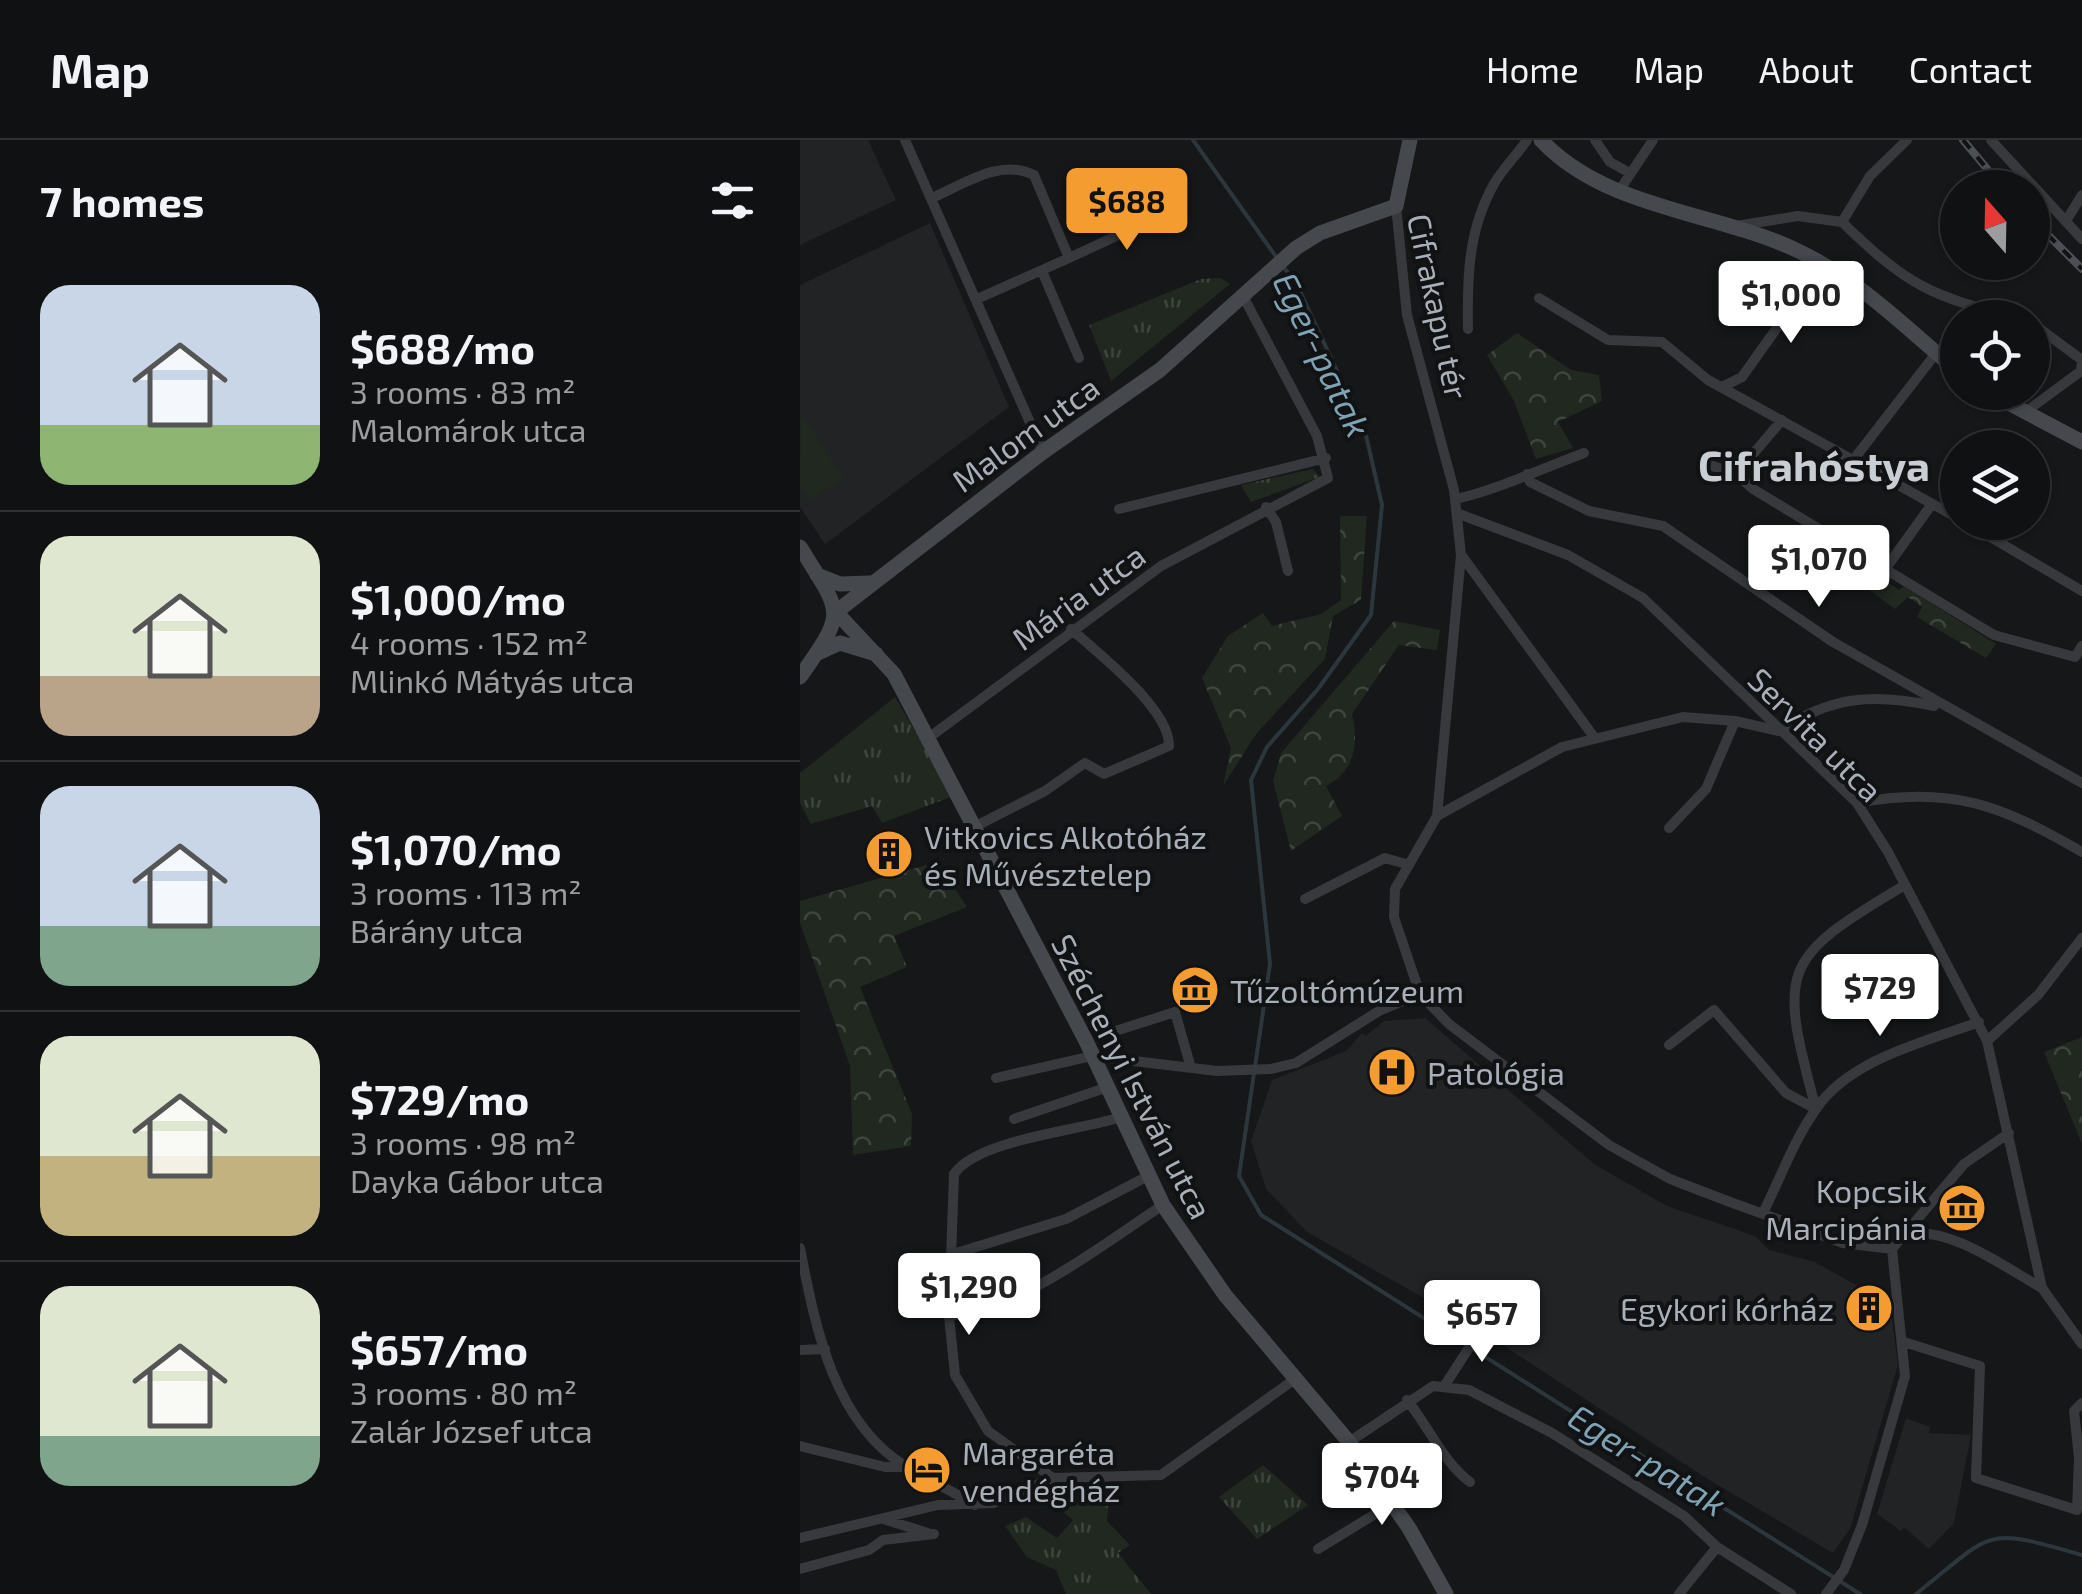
<!DOCTYPE html>
<meta charset="utf-8">
<style>
body{margin:0;font-family:"Exo 2",sans-serif;background:#191a1b;color:#f1f3f6;height:100vh;display:flex;flex-direction:column;font-size:38px;white-space:nowrap}
*{box-sizing:border-box;margin:0}
p{font-size:32px;color:#9c9d9f}
.icon{flex:none;width:55px;height:55px;fill:none;stroke:currentColor;stroke-width:2;stroke-linecap:round;stroke-linejoin:round}
.map{position:relative;flex:1;overflow:hidden}
.drawer{display:flex;flex-direction:column;background:#101112;width:800px}
.drawer>*{flex:none}
.needle{width:65px;rotate:340deg}
.fabs{position:absolute;left:1140px;top:30px;display:grid;gap:20px}
.fabs a{display:grid;place-items:center;width:110px;height:110px;border-radius:50%;background:#101112;box-shadow:0 2px 8px #0004,0 0 0 2px #303132;font-size:50px}
.price{position:absolute;translate:-50% -85px;padding:0 22px;border-radius:10px;background:#fff;color:#222;font-size:32px;line-height:65px;filter:drop-shadow(0 2px 5px #0008)}
.price::after{content:'';position:absolute;left:50%;top:60px;width:30px;height:22px;margin-left:-15px;background:inherit;clip-path:polygon(0 0,100% 0,50% 100%)}
.price.active{background:#f59c31;color:#111}
ul{padding:0;list-style:none}
li{display:flex;align-items:center;gap:30px;height:250px;padding:0 40px}
li+li{border-top:2px solid #303132}
li span{display:grid;place-items:center;flex:none;width:280px;height:200px;border-radius:30px;color:#555}
li>.icon{margin-inline-start:auto}
span .icon{width:120px;height:120px;fill:#fffc;stroke-width:1}
li b{font-size:42px}
h2{display:flex;justify-content:space-between;align-items:center;height:120px;padding:0 40px;font-size:42px}
header{display:flex;align-items:center;gap:60px;box-sizing:border-box;height:140px;padding:0 50px;background:#101112;border-bottom:2px solid #303132}
header strong{font-size:48px}
nav{display:flex;gap:55px;margin-inline-start:auto;font-size:35px}
main{display:flex;flex:1;min-height:0}
.map>svg:first-child{display:block}
.built{fill:#222325}
.grass{fill:#202820}
.forest{fill:url(#forest-crowns)}
.park{fill:url(#park-tufts)}
.lines{fill:none;stroke-linecap:round;stroke-linejoin:round}
.stream{stroke:#2c373d;stroke-width:4}
.street{stroke:#37393d;stroke-width:10}
.secondary{stroke:#45484d;stroke-width:15}
.rail-casing{stroke:#4c4f54;stroke-width:8}
.rail{stroke:#111213;stroke-width:4;stroke-dasharray:11;stroke-linecap:butt}
.labels{text-anchor:middle;dominant-baseline:central;stroke-width:8;stroke-linejoin:round;paint-order:stroke}
.street-label{font-size:32px;fill:#a8afb9;stroke:#111213}
.poi-label{font-size:32px;fill:#a8afb9;stroke:#111213;text-anchor:start}
.water-label{font-size:35px;font-style:italic;fill:#7fa2b4;stroke:#111213}
.district-label{font-size:42px;font-weight:bold;fill:#c9ced4;stroke:#111213}
</style>
<header>
<strong>Map</strong>
<nav><a>Home</a><a>Map</a><a>About</a><a>Contact</a></nav>
</header>
<main>
<section class="drawer">
<h2>7 homes<svg class="icon" aria-label="filters" viewBox="0 0 24 24"><path d="M4 7h16M4 17h16"/><circle cx="9" cy="7" r="2"/><circle cx="15" cy="17" r="2"/></svg></h2>
<ul>
<li><span style="background:linear-gradient(#c9d6e8 70%,#8fb573 0)"><svg class="icon" aria-label="home" viewBox="0 0 24 24"><path d="M3 11l9-7 9 7M6 9v11h12V9"/></svg></span><div><b>$688/mo</b><p>3 rooms · 83 m²</p><p>Malomárok utca</p></div></li>
<li><span style="background:linear-gradient(#dfe7d0 70%,#b9a48a 0)"><svg class="icon" aria-label="home" viewBox="0 0 24 24"><path d="M3 11l9-7 9 7M6 9v11h12V9"/></svg></span><div><b>$1,000/mo</b><p>4 rooms · 152 m²</p><p>Mlinkó Mátyás utca</p></div></li>
<li><span style="background:linear-gradient(#c9d6e8 70%,#7fa58c 0)"><svg class="icon" aria-label="home" viewBox="0 0 24 24"><path d="M3 11l9-7 9 7M6 9v11h12V9"/></svg></span><div><b>$1,070/mo</b><p>3 rooms · 113 m²</p><p>Bárány utca</p></div></li>
<li><span style="background:linear-gradient(#dfe7d0 60%,#c2b280 0)"><svg class="icon" aria-label="home" viewBox="0 0 24 24"><path d="M3 11l9-7 9 7M6 9v11h12V9"/></svg></span><div><b>$729/mo</b><p>3 rooms · 98 m²</p><p>Dayka Gábor utca</p></div></li>
<li><span style="background:linear-gradient(#dfe7d0 75%,#7fa58c 0)"><svg class="icon" aria-label="home" viewBox="0 0 24 24"><path d="M3 11l9-7 9 7M6 9v11h12V9"/></svg></span><div><b>$657/mo</b><p>3 rooms · 80 m²</p><p>Zalár József utca</p></div></li>
</ul>
</section>
<div class="map">
<svg width="1282" height="1454" viewBox="0 0 1282 1454">
<defs>
<pattern id="forest-crowns" width="20" height="18" patternUnits="userSpaceOnUse" patternTransform="scale(2.5)"><rect width="20" height="18" fill="#202820"/><path d="M2 6a3 3 0 1 1 6 0M12 15a3 3 0 1 1 6 0" fill="none" stroke="#3e453e"/></pattern>
<pattern id="park-tufts" width="24" height="20" patternUnits="userSpaceOnUse" patternTransform="scale(2.5)"><rect width="24" height="20" fill="#202820"/><path d="M3 7l-1-3M5 7V3M7 7l1-3M15 17l-1-3M17 17v-4M19 17l1-3" fill="none" stroke="#3e453e"/></pattern>
</defs>
<rect width="100%" height="100%" fill="#161718"/>
<path class="built" d="M 0,0 L 68,0 L 96,60 L 0,105 Z
M 130,83 L 209,267 L 25,404 L 0,367 L 0,145 Z
M 625,878 L 794,1024 L 867,1066 L 955,1096 L 969,1110 L 1015,1122 L 1090,1164 L 1098,1225 L 1050,1389 L 1033,1413 L 906,1338 L 675,1187 L 507,1092 L 466,1049 L 451,1001 L 472,940 L 546,911 L 562,893 L 566,896 L 584,881 Z
M 1106,1278 L 1130,1287 L 1129,1293 L 1171,1295 L 1154,1383 L 1129,1409 L 1104,1387 L 1101,1391 L 1077,1374 Z"/>
<path class="grass" d="M 1,273 L 44,339 L 10,361 L 0,347 Z"/>
<path class="forest" d="M 717,193 L 771,230 L 799,235 L 802,261 L 758,282 L 773,308 L 736,319 L 714,261 L 687,215 Z
M 540,376 L 567,376 L 561,460 L 533,476 L 525,519 L 456,594 L 423,646 L 431,608 L 402,538 L 428,496 L 463,473 L 472,486 L 521,474 L 541,460 Z
M 1058,422 L 1099,450 L 1104,446 L 1196,504 L 1186,518 L 1117,477 L 1122,467 L 1108,457 L 1095,469 L 1049,435 Z
M 594,481 L 640,490 L 637,510 L 599,505 L 552,574 C 559,604 555,631 526,646 L 542,676 L 491,711 L 473,641 L 481,613 Z
M 137,722 L 167,767 L 94,796 L 107,827 L 60,847 L 112,974 L 111,1006 L 53,1015 L 50,926 L 0,783 L 0,761 Z
M 1282,897 L 1282,1004 L 1244,912 Z"/>
<path class="park" d="M 420,138 L 430,144 L 311,241 L 289,185 L 401,139 Z
M 513,329 L 520,337 L 451,362 L 441,345 Z
M 95,557 L 153,656 L 82,683 L 72,666 L 11,684 L 0,663 L 0,633 Z
M 463,1325 L 508,1365 L 457,1399 L 419,1357 Z
M 310,1348 L 307,1381 L 330,1405 L 318,1413 L 351,1454 L 266,1454 L 256,1430 L 227,1417 L 205,1386 L 226,1377 L 257,1398 L 273,1380 L 247,1358 Z"/>
<g class="lines">
<path class="stream" d="M 393,0 L 477,118
M 483,126 L 498,147 L 565,291 L 582,365 L 571,475 L 518,549 L 467,607 L 451,640 L 470,824 L 439,1036 L 461,1075 L 1060,1454
M 1116,1454 C 1195,1391 1182,1386 1282,1415"/>
<path class="street" d="M 105,0 L 243,312
M 795,0 L 810,22 L 828,32
M 1191,0 L 1282,99
M 819,51 L 853,0
M 132,58 C 164,44 200,18 234,35 L 269,118 L 177,159
M 596,66 L 607,175 L 654,350 L 661,415 L 637,676
M 1266,81 L 1282,55
M 1042,82 C 1108,146 1130,156 1218,178
M 1042,82 L 1070,36 L 1107,0
M 936,86 L 998,76 L 1042,82
M 269,118 L 368,72
M 242,131 L 279,218
M 739,158 L 808,200 L 862,202 L 908,240 L 1158,378
M 668,189 C 667,138 668,90 694,44 C 703,28 717,15 727,0
M 922,247 L 942,237 L 1023,123
M 1224,273 L 1281,231 L 1282,220 L 1232,183
M 1054,319 L 1137,212
M 904,323 L 936,334 L 953,349 L 1194,495 L 1275,517 L 1282,506
M 727,334 L 730,342 L 789,371 L 863,386 L 1033,502 L 1282,643
M 936,334 L 982,280
M 656,359 C 699,349 741,329 784,313
M 466,367 L 476,382 L 488,431
M 319,369 L 526,318
M 659,374 L 768,415 L 843,458 L 1057,663 L 1088,712 L 1187,901 L 1242,1148 L 1282,1204
M 1165,382 L 1282,451
M 662,416 L 794,597
M 1086,428 L 1132,364
M 979,591 L 935,581 L 883,577 L 762,607 L 637,676 L 595,749 L 594,777 L 620,854 L 649,884 L 809,1005 L 870,1039 L 930,1062 L 1043,1103 L 1092,1109 L 1164,1024 L 1209,993
M 979,591 C 1031,556 1073,553 1134,566
M 127,599 L 361,426 L 528,338 L 517,296 L 443,156
M 1057,663 C 1150,645 1201,665 1282,712
M 176,686 L 245,651 L 285,623 L 304,634 L 369,606 C 370,569 298,513 271,489
M 869,688 L 906,649 L 935,581
M 505,759 L 585,718 L 606,724
M 306,894 L 375,872 L 391,928
M 1187,901 L 1238,855 L 1282,798
M 869,905 L 914,870 L 986,953 L 1016,969
M 196,938 L 292,916 L 417,931 L 471,929 L 496,923 L 579,871 L 620,854
M 1016,969 C 978,828 980,819 1105,745
M 321,977 C 279,991 178,999 154,1034 L 149,1176 L 155,1235 L 188,1291 L 253,1338 L 361,1335 L 495,1239
M 214,979 L 308,947
M 963,1073 C 980,1039 994,1000 1016,969 C 1050,919 1125,902 1179,882
M 1106,1094 C 1150,1086 1204,1127 1242,1148
M 0,1108 C 15,1185 33,1283 107,1327 C 129,1341 153,1351 175,1365
M 150,1115 L 266,1079 L 348,1036
M 149,1176 C 229,1165 297,1108 363,1065
M 1104,1202 L 1180,1226 L 1176,1338 L 1277,1370 L 1279,1318 L 1274,1271 L 1282,1263
M 0,1210 L 25,1209
M 645,1245 L 685,1183
M 607,1260 C 629,1287 643,1322 670,1342
M 549,1302 L 633,1246 L 669,1250 L 752,1293 L 884,1376 L 917,1407 L 991,1454
M 0,1306 L 85,1327 L 104,1327
M 83,1379 L 128,1393
M 0,1398 L 138,1365 L 194,1363 L 253,1338
M 518,1409 L 593,1363
M 0,1429 L 69,1410 L 83,1400 L 134,1394
M 879,1454 L 917,1407
M 1026,1454 L 1044,1430 L 1062,1385 L 1105,1236 L 1092,1109"/>
<path class="secondary" d="M 741,0 C 805,68 910,71 992,108 C 1058,138 1103,186 1158,231
M 1188,252 L 1282,302
M 0,407 C 43,476 47,470 0,537
M 17,435 L 40,444 L 70,443
M 36,472 L 94,534 L 286,901 L 363,1065 L 425,1155 L 549,1302 L 609,1388 L 646,1454
M 36,472 L 243,312 L 360,230 L 496,108 L 520,93 L 596,66 L 610,0
M 18,513 L 40,503 L 76,514"/>
<g class="rail-casing">
<path id="rail" d="M 1163,0 L 1203,48
M 1232,79 L 1282,129"/>
</g>
<use href="#rail" class="rail"/>
</g>
<defs>
<g id="building-disc" transform="scale(2.5)"><circle r="9.5" fill="#f59c31" stroke="#111213"/><path d="M-4-6H4V6H1V3H-1V6H-4ZM-2.5-4.3h1.7v1.8h-1.7ZM.8-4.3h1.7v1.8H.8ZM-2.5-1h1.7V.8h-1.7ZM.8-1h1.7V.8H.8Z" fill="#111"/></g>
<g id="museum-disc" transform="scale(2.5)"><circle r="9.5" fill="#f59c31" stroke="#111213"/><path d="M0-6L6-3V-2H-6V-3ZM-5-1h2V3h-2ZM-1-1h2V3h-2ZM3-1h2V3H3ZM-6 4H6V6H-6Z" fill="#111"/></g>
<g id="hospital-disc" transform="scale(2.5)"><circle r="9.5" fill="#f59c31" stroke="#111213"/><path d="M-5-5h3v3.5h4V-5h3V5h-3V1.5h-4V5h-3Z" fill="#111"/></g>
<g id="hotel-disc" transform="scale(2.5)"><circle r="9.5" fill="#f59c31" stroke="#111213"/><path d="M-6-4.5h1.5V1H6V5H4.5V3h-9V5H-6ZM-4 0a1.8 1.8 0 1 1 3.6 0ZM.5 0V-2.5h3Q6-2.5 6 0Z" fill="#111"/></g>
</defs>
<g fill-rule="evenodd">
<use href="#building-disc" x="89" y="714"/>
<use href="#museum-disc" x="395" y="850"/>
<use href="#hospital-disc" x="592" y="932"/>
<use href="#museum-disc" x="1162" y="1068"/>
<use href="#building-disc" x="1069" y="1168"/>
<use href="#hotel-disc" x="127" y="1330"/>
</g>
<g class="labels">
<g class="street-label">
<text transform="translate(639 166) rotate(78)">Cifrakapu tér</text>
<text transform="translate(225 293) rotate(-36)">Malom utca</text>
<text transform="translate(278 456) rotate(-36)">Mária utca</text>
<text transform="translate(1016 594) rotate(45)">Servita utca</text>
<text transform="translate(333 936) rotate(63)">Széchenyi István utca</text>
</g>
<g class="poi-label">
<text x="124" y="696">Vitkovics Alkotóház<tspan x="124" dy="37">és Művésztelep</tspan></text>
<text x="430" y="850">Tűzoltómúzeum</text>
<text x="627" y="932">Patológia</text>
<text x="1127" y="1050" text-anchor="end">Kopcsik<tspan x="1127" dy="37">Marcipánia</tspan></text>
<text x="1034" y="1168" text-anchor="end">Egykori kórház</text>
<text x="162" y="1312">Margaréta<tspan x="162" dy="37">vendégház</tspan></text>
</g>
<g class="water-label">
<text transform="translate(523 214) rotate(64)">Eger-patak</text>
<text transform="translate(848 1319) rotate(32)">Eger-patak</text>
</g>
<g class="district-label">
<text x="1014" y="324">Cifrahóstya</text>
</g>
</g>
</svg>
<div class="fabs">
<a><svg class="needle" viewBox="-14 -14 28 28"><path d="M0-13l5 13h-10z" fill="#e53935"/><path d="M0 13l5-13h-10z" fill="#9c9d9f"/></svg></a>
<a><svg class="icon" aria-label="locate" viewBox="0 0 24 24"><circle cx="12" cy="12" r="6"/><path d="M12 2v4M12 18v4M2 12h4M18 12h4"/></svg></a>
<a><svg class="icon" aria-label="layers" viewBox="0 0 24 24"><path d="M12 4l9 5-9 5-9-5zM3 14l9 5 9-5"/></svg></a>
</div>
<b class="price active" style="left:327px;top:113px">$688</b>
<b class="price" style="left:991px;top:206px">$1,000</b>
<b class="price" style="left:1019px;top:470px">$1,070</b>
<b class="price" style="left:1080px;top:899px">$729</b>
<b class="price" style="left:169px;top:1198px">$1,290</b>
<b class="price" style="left:682px;top:1225px">$657</b>
<b class="price" style="left:582px;top:1388px">$704</b>
</div>
</main>
